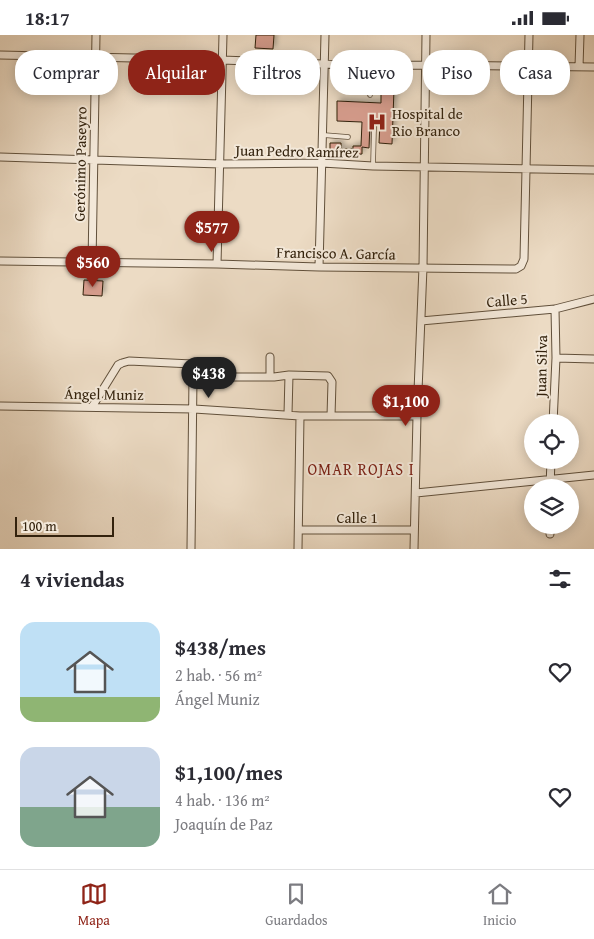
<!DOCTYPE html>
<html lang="es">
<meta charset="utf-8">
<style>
body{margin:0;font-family:"Gentium Book Plus",serif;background:#f7f7f7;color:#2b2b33;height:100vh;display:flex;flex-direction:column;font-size:19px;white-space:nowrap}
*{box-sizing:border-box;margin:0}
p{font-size:16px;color:#7c7c81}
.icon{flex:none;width:28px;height:28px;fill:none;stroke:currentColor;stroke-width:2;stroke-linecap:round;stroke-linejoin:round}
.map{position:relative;height:514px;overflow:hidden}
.sheet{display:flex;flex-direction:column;background:#fff;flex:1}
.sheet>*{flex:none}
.guide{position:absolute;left:15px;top:15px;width:565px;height:45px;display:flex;gap:10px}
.controls{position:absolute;left:524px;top:379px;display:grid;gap:10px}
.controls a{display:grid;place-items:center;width:55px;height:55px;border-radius:50%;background:#fff;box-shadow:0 2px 12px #0003;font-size:25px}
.scale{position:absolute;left:15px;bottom:12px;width:99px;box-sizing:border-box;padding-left:5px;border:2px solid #33220d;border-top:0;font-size:14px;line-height:18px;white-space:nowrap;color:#33220d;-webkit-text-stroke:4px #f3e8d9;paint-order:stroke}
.price{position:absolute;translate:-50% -42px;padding:0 11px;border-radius:18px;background:#8f2418;color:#fff;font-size:16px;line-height:32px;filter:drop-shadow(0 1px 2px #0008)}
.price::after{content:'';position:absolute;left:50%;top:30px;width:15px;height:11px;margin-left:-8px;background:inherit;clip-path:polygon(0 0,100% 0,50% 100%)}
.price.selected{background:#222;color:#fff}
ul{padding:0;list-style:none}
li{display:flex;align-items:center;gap:15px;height:125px;padding:0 20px}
li span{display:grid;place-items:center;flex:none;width:140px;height:100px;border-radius:15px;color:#555}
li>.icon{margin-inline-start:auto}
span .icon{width:60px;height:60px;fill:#fffc;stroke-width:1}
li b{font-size:21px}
h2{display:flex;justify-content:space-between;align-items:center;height:60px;padding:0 20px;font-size:21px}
.pill{padding:0 18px;border-radius:20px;background:#fff;box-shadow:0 2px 12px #0003;font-size:18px;line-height:45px}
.pill.selected{background:#8f2418;color:#fff}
.status{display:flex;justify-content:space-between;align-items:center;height:35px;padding:0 25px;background:#fff;direction:ltr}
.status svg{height:14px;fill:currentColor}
.tab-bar{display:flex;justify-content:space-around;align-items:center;height:70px;border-top:1px solid #e1e1e2;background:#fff;font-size:14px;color:#7c7c81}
.tab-bar a{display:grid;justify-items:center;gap:2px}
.tab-bar .selected{color:#8f2418}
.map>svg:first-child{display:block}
.building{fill:#d49b8b;stroke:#33220d;filter:url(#shadow)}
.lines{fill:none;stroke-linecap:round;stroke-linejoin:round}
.lane-casing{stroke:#61503b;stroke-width:5.5}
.street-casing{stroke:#61503b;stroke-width:9}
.lane{stroke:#f3e8d9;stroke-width:4}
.street{stroke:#f3e8d9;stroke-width:7}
.labels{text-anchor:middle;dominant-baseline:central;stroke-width:4;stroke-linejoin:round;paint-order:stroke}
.poi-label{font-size:15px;fill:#33220d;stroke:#f3e8d9;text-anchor:start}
.street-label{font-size:15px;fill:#33220d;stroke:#f3e8d9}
.neighbourhood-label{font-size:16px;letter-spacing:1px;fill:#7a1f14;stroke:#f3e8d9}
</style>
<div class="status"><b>18:17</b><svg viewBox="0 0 49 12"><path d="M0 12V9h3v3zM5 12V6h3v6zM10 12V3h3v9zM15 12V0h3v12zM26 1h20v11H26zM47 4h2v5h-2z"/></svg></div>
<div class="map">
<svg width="594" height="514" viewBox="0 0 594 514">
<defs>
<filter id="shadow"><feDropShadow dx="3" dy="-3" stdDeviation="2.5" flood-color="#0004"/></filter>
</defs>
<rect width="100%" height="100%" fill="#ecdbc4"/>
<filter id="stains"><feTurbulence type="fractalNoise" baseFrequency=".004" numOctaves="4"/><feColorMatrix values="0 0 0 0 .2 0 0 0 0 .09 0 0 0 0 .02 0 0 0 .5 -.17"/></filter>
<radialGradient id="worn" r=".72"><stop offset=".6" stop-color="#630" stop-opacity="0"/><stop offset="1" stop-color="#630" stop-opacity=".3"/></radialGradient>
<path class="building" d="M 256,0 L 274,0 L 273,14 L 255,13 Z
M 381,54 L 394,54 L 392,109 L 379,108 L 380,88 L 370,88 L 369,113 L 362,112 L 362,119 L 330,121 L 330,108 L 341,108 L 341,114 L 353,114 L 353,111 L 361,111 L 362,87 L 337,86 L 337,66 L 381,68 Z
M 84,245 L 103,246 L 102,261 L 83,260 Z"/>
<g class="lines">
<g class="lane-casing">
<path id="lane" d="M 370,60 L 372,31
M 323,100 L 348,102
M 373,131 L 374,92"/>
</g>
<g class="street-casing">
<path id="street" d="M 0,20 L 222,25 L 372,31 L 425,30 L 594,32
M 579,32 L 580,0
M 0,122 L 220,129 L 322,128 L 373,131 L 594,135
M 0,226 L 217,229 L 319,232 L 516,234 L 521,231 L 524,224 L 529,0
M 92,228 L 96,0
M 217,229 L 223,0
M 319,232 L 325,0
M 421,286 L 555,274 L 594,264
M 556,323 L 594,324
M 270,342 L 270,322
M 0,371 L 194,374 L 300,381 L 417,381
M 92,372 L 118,330 L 122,328 L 129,326 L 192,329 L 193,331 L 193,342 L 274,342 L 289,340 L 328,341 L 332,347 L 331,381
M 288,379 L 289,340
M 553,388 L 556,323 L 555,274
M 550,452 L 551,425
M 416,458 L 594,440
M 299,495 L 414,495
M 550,499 L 550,490
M 191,514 L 193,342
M 298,514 L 300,381
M 414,514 L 417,381 L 423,232 L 426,0"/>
</g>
<use href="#lane" class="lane"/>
<use href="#street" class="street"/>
</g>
<defs>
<g id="hospital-bare" transform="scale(1.5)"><path d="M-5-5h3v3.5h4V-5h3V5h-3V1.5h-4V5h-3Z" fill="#8f2418" stroke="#f3e8d9" stroke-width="2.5" paint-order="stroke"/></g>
</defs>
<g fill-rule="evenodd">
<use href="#hospital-bare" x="377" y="87"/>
</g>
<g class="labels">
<g class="poi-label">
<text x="392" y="78">Hospital de<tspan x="392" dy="17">Rio Branco</tspan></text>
</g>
<g class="street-label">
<text transform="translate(297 116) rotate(1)">Juan Pedro Ramírez</text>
<text transform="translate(80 129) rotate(-89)">Gerónimo Paseyro</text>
<text transform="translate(336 218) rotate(1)">Francisco A. García</text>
<text transform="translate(507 265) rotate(-5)">Calle 5</text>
<text transform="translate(541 331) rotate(-89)">Juan Silva</text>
<text transform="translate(104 359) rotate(1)">Ángel Muniz</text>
<text x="357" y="482">Calle 1</text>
</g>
<g class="neighbourhood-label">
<text x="361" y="434">OMAR ROJAS I</text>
</g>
</g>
<rect width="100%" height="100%" filter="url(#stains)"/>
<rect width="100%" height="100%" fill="url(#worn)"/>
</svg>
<div class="controls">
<a><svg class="icon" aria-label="locate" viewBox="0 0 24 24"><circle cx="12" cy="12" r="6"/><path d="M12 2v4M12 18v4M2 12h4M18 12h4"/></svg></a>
<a><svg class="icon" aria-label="layers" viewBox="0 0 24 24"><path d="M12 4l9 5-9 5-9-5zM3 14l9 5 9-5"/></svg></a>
</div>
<div class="scale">100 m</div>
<b class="price" style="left:212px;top:218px">$577</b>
<b class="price" style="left:93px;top:253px">$560</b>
<b class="price selected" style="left:209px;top:364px">$438</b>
<b class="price" style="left:406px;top:392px">$1,100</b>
<div class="guide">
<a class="pill">Comprar</a>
<a class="pill selected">Alquilar</a>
<a class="pill">Filtros</a>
<a class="pill">Nuevo</a>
<a class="pill">Piso</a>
<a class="pill">Casa</a>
</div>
</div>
<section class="sheet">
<h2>4 viviendas<svg class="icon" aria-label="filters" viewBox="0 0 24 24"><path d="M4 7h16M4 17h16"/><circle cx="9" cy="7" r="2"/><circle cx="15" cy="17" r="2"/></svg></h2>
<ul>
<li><span style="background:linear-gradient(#bfe0f5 75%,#8fb573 0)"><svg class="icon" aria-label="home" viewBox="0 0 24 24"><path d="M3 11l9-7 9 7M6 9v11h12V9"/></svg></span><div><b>$438/mes</b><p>2 hab. · 56 m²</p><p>Ángel Muniz</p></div><svg class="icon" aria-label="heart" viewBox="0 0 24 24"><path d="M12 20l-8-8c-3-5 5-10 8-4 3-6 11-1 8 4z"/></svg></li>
<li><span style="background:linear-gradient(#c9d6e8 60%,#7fa58c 0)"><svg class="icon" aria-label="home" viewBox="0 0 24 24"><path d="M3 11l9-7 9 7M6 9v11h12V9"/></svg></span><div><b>$1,100/mes</b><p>4 hab. · 136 m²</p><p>Joaquín de Paz</p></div><svg class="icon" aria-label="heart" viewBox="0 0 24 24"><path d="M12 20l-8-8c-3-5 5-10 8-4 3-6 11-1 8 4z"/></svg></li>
</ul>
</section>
<nav class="tab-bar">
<a class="selected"><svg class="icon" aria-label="map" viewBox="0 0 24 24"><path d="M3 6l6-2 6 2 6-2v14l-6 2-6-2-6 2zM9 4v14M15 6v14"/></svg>Mapa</a>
<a><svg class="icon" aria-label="saved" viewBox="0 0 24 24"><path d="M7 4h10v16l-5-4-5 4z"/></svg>Guardados</a>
<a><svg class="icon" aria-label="home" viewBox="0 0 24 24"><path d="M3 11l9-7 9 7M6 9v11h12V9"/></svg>Inicio</a>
</nav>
